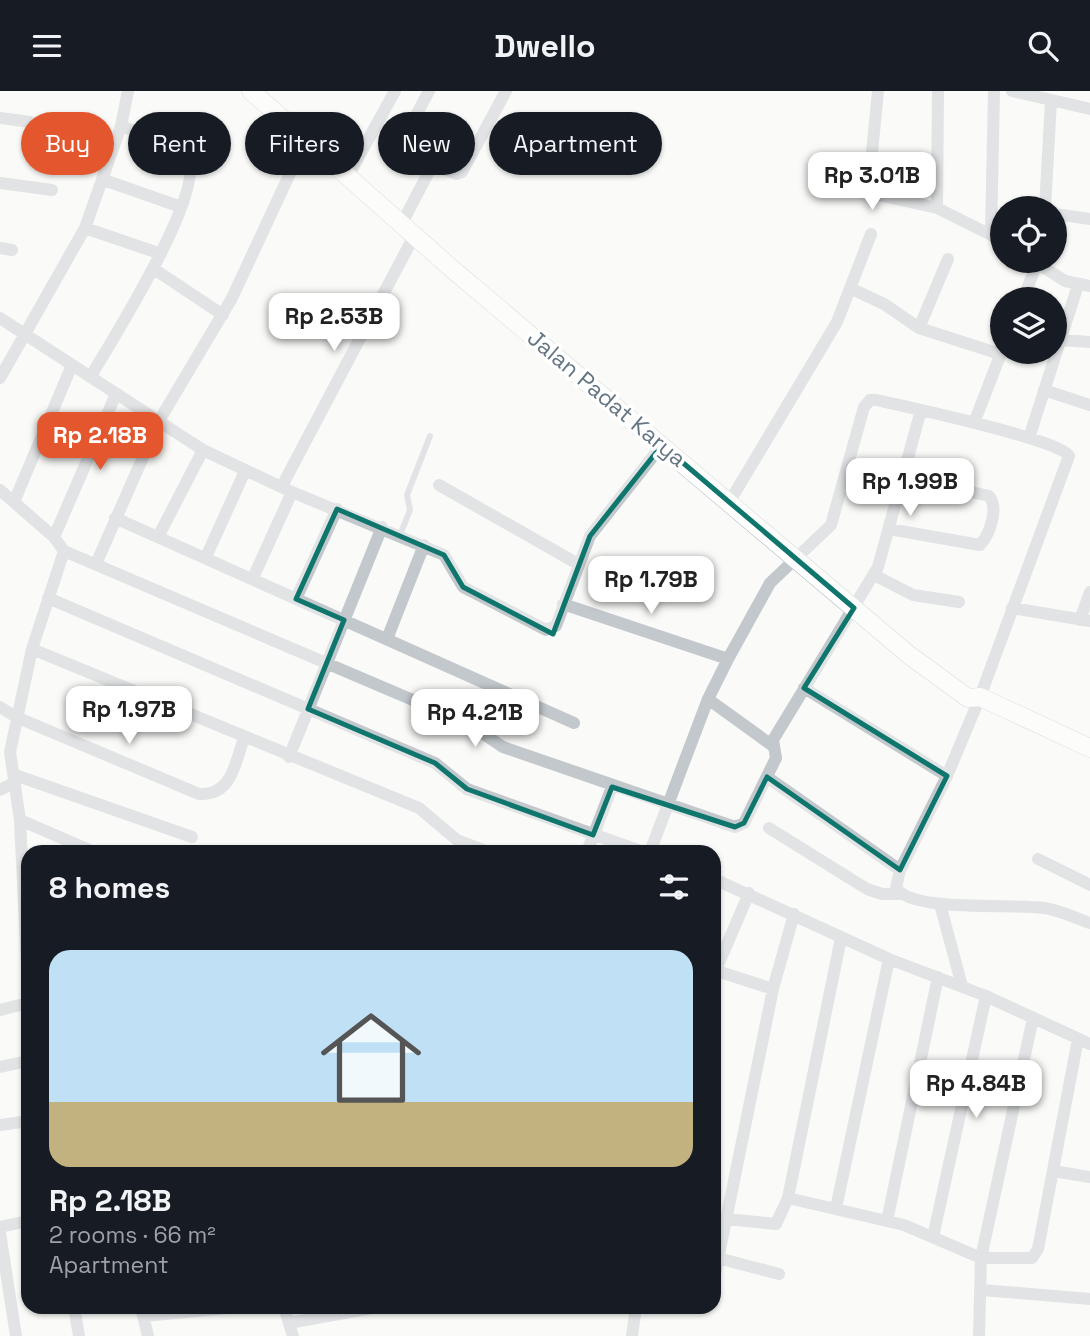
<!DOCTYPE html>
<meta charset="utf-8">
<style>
body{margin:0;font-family:"Space Grotesk",sans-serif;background:#20242c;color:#f1f3f6;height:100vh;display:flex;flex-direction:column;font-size:26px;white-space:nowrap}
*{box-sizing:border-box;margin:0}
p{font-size:23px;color:#9ea1a6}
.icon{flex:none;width:38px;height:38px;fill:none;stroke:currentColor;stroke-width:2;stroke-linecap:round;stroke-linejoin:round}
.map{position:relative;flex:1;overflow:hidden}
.details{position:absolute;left:21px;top:754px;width:700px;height:469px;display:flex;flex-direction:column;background:#171b24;border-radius:21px;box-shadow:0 2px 5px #0004}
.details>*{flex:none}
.guide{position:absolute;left:21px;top:21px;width:700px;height:63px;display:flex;gap:14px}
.controls{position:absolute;left:990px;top:105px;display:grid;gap:14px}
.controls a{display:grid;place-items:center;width:77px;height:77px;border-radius:50%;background:#171b24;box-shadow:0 2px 5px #0004;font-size:35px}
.price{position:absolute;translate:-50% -60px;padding:0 16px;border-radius:14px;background:#fff;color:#222;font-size:23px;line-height:46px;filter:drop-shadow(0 2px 4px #0008)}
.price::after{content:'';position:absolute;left:50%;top:42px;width:21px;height:16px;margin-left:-10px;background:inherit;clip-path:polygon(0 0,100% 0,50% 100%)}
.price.active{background:#e4572e;color:#fff}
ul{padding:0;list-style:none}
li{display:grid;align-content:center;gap:14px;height:371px;padding:0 28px}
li+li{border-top:2px solid #363941}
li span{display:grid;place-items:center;height:217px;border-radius:21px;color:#555}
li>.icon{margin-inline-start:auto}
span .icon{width:126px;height:126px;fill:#fffc;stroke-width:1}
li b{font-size:30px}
h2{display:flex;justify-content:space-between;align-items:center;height:84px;padding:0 28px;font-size:30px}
.chip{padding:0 24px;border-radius:32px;background:#171b24;box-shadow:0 2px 5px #0004;font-size:24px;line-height:63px}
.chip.active{background:#e4572e;color:#fff}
header{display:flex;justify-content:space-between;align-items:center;height:91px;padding:0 28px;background:#171b24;font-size:32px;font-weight:700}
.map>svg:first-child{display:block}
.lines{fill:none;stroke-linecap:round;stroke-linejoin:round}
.secondary-casing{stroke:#b3babf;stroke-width:19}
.lane{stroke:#c3c8cc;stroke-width:6}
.street{stroke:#c3c8cc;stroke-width:12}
.secondary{stroke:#fff;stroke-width:18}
.marked{fill:none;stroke:#0f766e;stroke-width:5;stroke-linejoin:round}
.labels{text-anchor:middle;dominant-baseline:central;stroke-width:7;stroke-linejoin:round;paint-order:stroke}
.street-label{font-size:23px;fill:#657683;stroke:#fff}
</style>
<header><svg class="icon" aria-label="menu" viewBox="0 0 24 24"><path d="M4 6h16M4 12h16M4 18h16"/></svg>Dwello<svg class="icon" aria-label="search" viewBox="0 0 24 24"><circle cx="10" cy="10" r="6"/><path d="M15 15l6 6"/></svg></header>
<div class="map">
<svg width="1090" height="1245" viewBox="0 0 1090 1245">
<rect width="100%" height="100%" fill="#fafaf8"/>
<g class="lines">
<g class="secondary-casing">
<path id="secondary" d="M 251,0 L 451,177 L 909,564 L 968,607 L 980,606 L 1090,657"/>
</g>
<path class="lane" d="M 400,444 L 410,419 L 407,404 L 430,345"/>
<path class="street" d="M 429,0 L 404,47 L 403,56 L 411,63 L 456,83 L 462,81 L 506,0
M 878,0 L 869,92 L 874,103 L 937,117 L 1003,150
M 1012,0 L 1090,18
M 0,27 L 30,31
M 348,85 L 395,0
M 104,89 L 181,116
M 0,92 L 52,99
M 937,117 L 938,0
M 1045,117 L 1051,10
M 1055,123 L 1090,128
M 401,134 L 433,73
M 85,137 L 161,163
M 991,142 L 994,0
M 0,157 L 12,159
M 1034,170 L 1065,190 L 1090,195
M 154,178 L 223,224
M 852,198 L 884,213 L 919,237 L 1000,263
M 1023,208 L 1038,170
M 0,227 L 203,359 L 292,401 L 444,464 L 463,496 L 546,539 L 556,535 L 590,445 L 662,354
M 919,237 L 948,168
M 1060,249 L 1090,251
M 91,285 C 111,251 206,101 188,68 C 181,55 136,41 121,35
M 0,287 L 85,137 L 121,35 L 128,0
M 1044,299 L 1090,314
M 974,332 L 1003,257
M 1029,347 L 1078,194
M 439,394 L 578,473
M 282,395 L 414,145
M 0,399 L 54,446 L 64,460 L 469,633 L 503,656 L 735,736 L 744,732 L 776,667 L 773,649 L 878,476 L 921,319
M 730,410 L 837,231 L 871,143
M 14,411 L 72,274
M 115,427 L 574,632
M 889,438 L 980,454 C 990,443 999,417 989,405 L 905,386
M 54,446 L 116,303
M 158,446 L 203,359
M 206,466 L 245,380
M 96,473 L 159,330 L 232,207 L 306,48
M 874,484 L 913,504 L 959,511
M 253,487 L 292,401
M 48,507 L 435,672 L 467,698 L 643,761
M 296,508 L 337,418
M 563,513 L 728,568
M 1012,517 L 1090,530
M 1080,529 L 1090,501
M 387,548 L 424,454
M 32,558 L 419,717 L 457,749 L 489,761
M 804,597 L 947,685
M 708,608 L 773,655
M 0,616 L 16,626 L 199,703 C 232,705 235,672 244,647
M 289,666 L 382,436
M 15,684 L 192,746
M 767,686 L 900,779
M 0,699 L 15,691
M 20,729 L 94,761
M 769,737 L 867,798 L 882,803 L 900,803
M 587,761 L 612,696
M 650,761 L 708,608 L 728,568 L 770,492 L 831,434 L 864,316 L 870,309 L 876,309 C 903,315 1062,349 1069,365 L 980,606 L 947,685 L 900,779 L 896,797 C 913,822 1013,812 1044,817 C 1060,819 1075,827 1090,832
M 1038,768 L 1090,794
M 714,788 L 889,868 L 986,905 L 1090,953
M 940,813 L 962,895
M 714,879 L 773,898
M 716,879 L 749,802
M 28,897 L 20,729 L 10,661 L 32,558 L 64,460
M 0,919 L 28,912
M 1033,927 L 981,1167 L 1032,1167 L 1038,1158 L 1078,948
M 0,976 L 28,970
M 0,1034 L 28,1030
M 1053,1080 L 1090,1086
M 788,1107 L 841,847
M 836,1117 L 889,868
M 726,1128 L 776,1133 L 788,1107 L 904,1134 L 981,1167 L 979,1245
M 887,1130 L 938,886
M 0,1136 L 28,1130
M 0,1142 L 16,1245
M 933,1146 L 986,905
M 714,1166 L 779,1183
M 714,1188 L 773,898 L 794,823
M 982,1199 L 1090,1208
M 74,1216 L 79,1245
M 141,1216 L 148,1245
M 284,1216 L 293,1245
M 144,1225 L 238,1216
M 289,1232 L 377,1216
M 632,1245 L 636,1216"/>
<use href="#secondary" class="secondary"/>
</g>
<path d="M0 0H1090V1245H0ZM 662,354 L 854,517 L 804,597 L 947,685 L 900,779 L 767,686 L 744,732 L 735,736 L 612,696 L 593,744 L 467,698 L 435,672 L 308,618 L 344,529 L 296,508 L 337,418 L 444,464 L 463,496 L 553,543 L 590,445 Z" fill="#fafaf8" fill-opacity=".55" fill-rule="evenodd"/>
<path class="marked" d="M 662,354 L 854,517 L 804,597 L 947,685 L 900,779 L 767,686 L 744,732 L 735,736 L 612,696 L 593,744 L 467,698 L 435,672 L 308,618 L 344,529 L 296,508 L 337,418 L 444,464 L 463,496 L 553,543 L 590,445 Z"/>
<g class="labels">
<g class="street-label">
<text transform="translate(607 307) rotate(40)">Jalan Padat Karya</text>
</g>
</g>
</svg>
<div class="controls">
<a><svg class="icon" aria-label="locate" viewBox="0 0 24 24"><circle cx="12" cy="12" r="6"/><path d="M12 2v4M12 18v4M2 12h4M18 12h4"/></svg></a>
<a><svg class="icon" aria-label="layers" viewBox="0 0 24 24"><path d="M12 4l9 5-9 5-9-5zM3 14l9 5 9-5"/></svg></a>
</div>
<b class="price" style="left:872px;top:121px">Rp 3.01B</b>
<b class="price" style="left:334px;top:262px">Rp 2.53B</b>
<b class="price active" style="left:100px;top:381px">Rp 2.18B</b>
<b class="price" style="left:910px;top:427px">Rp 1.99B</b>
<b class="price" style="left:651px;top:525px">Rp 1.79B</b>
<b class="price" style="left:129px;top:655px">Rp 1.97B</b>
<b class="price" style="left:475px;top:658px">Rp 4.21B</b>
<b class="price" style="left:976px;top:1029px">Rp 4.84B</b>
<div class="guide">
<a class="chip active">Buy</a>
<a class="chip">Rent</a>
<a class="chip">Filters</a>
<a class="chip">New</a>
<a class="chip">Apartment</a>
</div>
<section class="details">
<h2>8 homes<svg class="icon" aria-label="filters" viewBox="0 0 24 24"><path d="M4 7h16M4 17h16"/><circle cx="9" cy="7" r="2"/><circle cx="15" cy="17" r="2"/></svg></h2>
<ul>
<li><span style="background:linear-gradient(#bfe0f5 70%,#c2b280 0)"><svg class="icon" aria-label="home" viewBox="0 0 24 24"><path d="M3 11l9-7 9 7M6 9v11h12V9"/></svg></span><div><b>Rp 2.18B</b><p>2 rooms · 66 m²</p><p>Apartment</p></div></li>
</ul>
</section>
</div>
